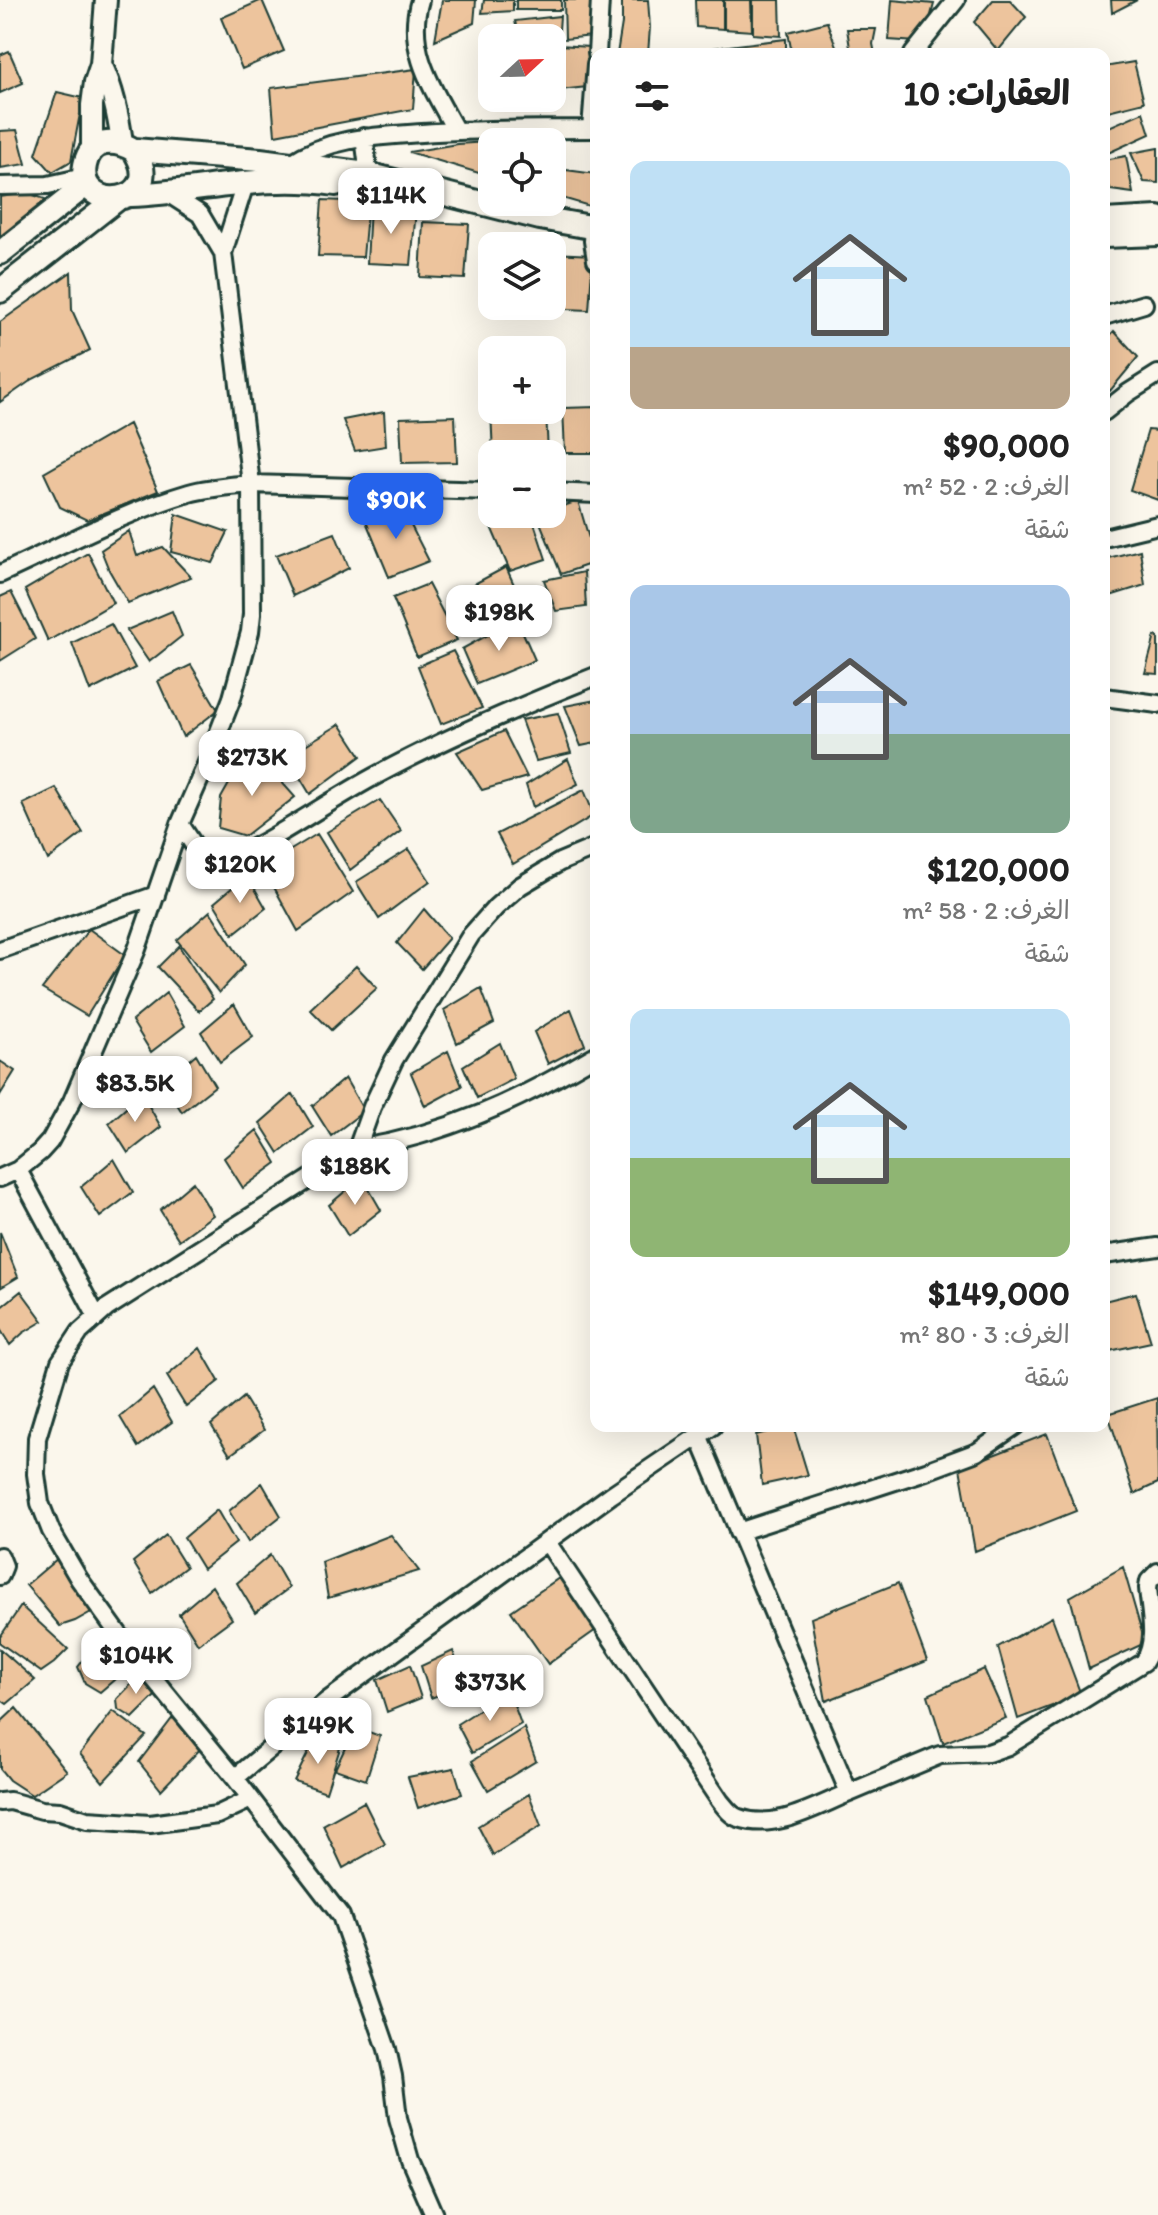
<!DOCTYPE html>
<html lang="ar">
<meta charset="utf-8">
<style>
body{margin:0;font-family:Itim,"Playpen Sans Arabic",sans-serif;background:#f6f6f6;color:#222;direction:rtl;height:100vh;display:flex;flex-direction:column;font-size:30px;white-space:nowrap}
*{box-sizing:border-box;margin:0}
p{font-size:26px;color:#767676}
.icon{flex:none;width:44px;height:44px;fill:none;stroke:currentColor;stroke-width:2;stroke-linecap:round;stroke-linejoin:round}
.map{position:relative;flex:1;overflow:hidden;direction:ltr}
.drawer{position:absolute;left:590px;top:48px;width:520px;height:1384px;display:flex;flex-direction:column;background:#fff;border-radius:16px;box-shadow:0 8px 32px #0002;direction:rtl}
.drawer>*{flex:none}
.needle{width:52px;rotate:68deg}
.buttons{position:absolute;left:478px;top:24px;display:grid;gap:16px}
.buttons a{display:grid;place-items:center;width:88px;height:88px;border-radius:16px;background:#fff;box-shadow:0 8px 32px #0002;font-size:40px}
.price{position:absolute;translate:-50% -68px;padding:0 18px;border-radius:16px;background:#fff;color:#222;font-size:26px;line-height:52px;filter:drop-shadow(0 2px 4px #0008)}
.price::after{content:'';position:absolute;left:50%;top:48px;width:24px;height:18px;margin-left:-12px;background:inherit;clip-path:polygon(0 0,100% 0,50% 100%)}
.price.active{background:#2563eb;color:#fff}
ul{padding:0;list-style:none}
li{display:grid;align-content:center;gap:16px;height:424px;padding:0 40px}
li span{display:grid;place-items:center;height:248px;border-radius:16px;color:#555}
li>.icon{margin-inline-start:auto}
span .icon{width:144px;height:144px;fill:#fffc;stroke-width:1}
li b{font-size:34px}
h2{display:flex;justify-content:space-between;align-items:center;height:96px;padding:0 40px;font-size:34px}
.map>svg:first-child{display:block}
.building{fill:#edc49d;stroke:#1f3d34;stroke-width:2}
.lines{fill:none;stroke-linecap:round;stroke-linejoin:round}
.minor-casing{stroke:#1f3d34;stroke-width:22}
.tertiary-casing{stroke:#1f3d34;stroke-width:26}
.secondary-casing{stroke:#1f3d34;stroke-width:28}
.minor{stroke:#fbf7ec;stroke-width:16}
.tertiary{stroke:#fbf7ec;stroke-width:20}
.secondary{stroke:#fbf7ec;stroke-width:22}
</style>
<div class="map">
<svg width="1158" height="2215" viewBox="0 0 1158 2215">
<rect width="100%" height="100%" fill="#fbf7ec"/>
<filter id="ink" filterUnits="userSpaceOnUse"><feTurbulence type="fractalNoise" baseFrequency=".0125" numOctaves="2"/><feDisplacementMap in="SourceGraphic" scale="16" xChannelSelector="R" yChannelSelector="G"/><feConvolveMatrix kernelMatrix="1 2 1 2 8 2 1 2 1" color-interpolation-filters="sRGB"/></filter>
<g filter="url(#ink)">
<path class="building" d="M 262,0 L 284,51 L 242,69 L 221,18 Z
M 442,0 L 476,0 L 474,23 L 435,40 Z
M 484,0 L 513,0 L 513,11 L 482,13 Z
M 516,0 L 561,0 L 561,10 L 516,10 Z
M 564,0 L 594,0 L 592,36 L 565,39 Z
M 622,0 L 648,0 L 650,27 L 648,54 L 617,54 L 622,23 Z
M 695,0 L 723,0 L 723,29 L 696,27 Z
M 724,0 L 751,0 L 752,31 L 724,29 Z
M 753,0 L 780,0 L 781,36 L 753,34 Z
M 892,0 L 934,4 L 927,30 L 917,42 L 889,40 Z
M 993,0 L 1010,0 L 1026,17 L 998,51 L 974,22 Z
M 1111,0 L 1137,0 L 1112,13 Z
M 560,16 L 558,44 L 552,44 L 552,38 L 519,38 L 515,21 Z
M 827,22 L 839,54 L 792,54 L 788,32 Z
M 847,29 L 876,29 L 873,44 L 875,54 L 851,54 Z
M 786,39 L 786,54 L 713,54 L 712,48 Z
M 559,45 L 589,47 L 587,87 L 560,90 Z
M 9,51 L 23,83 L 0,93 L 0,55 Z
M 1134,62 L 1144,102 L 1104,112 L 1104,67 Z
M 416,69 L 413,109 L 275,135 L 271,88 Z
M 57,92 L 83,98 L 71,161 L 52,172 L 36,154 Z
M 512,98 L 539,98 L 539,106 L 512,109 Z
M 1143,112 L 1150,134 L 1108,153 L 1104,129 Z
M 17,130 L 26,164 L 0,168 L 0,131 Z
M 535,139 L 541,142 L 492,142 L 492,177 L 409,152 L 457,144 Z
M 552,148 L 558,151 L 559,169 L 596,174 L 596,208 L 552,195 Z
M 1158,148 L 1158,183 L 1144,182 L 1131,153 Z
M 1126,156 L 1133,193 L 1111,190 L 1104,175 L 1104,160 Z
M 27,193 L 48,200 L 0,238 L 0,197 Z
M 322,200 L 368,202 L 363,257 L 318,256 Z
M 370,207 L 416,210 L 411,265 L 367,263 Z
M 423,222 L 469,224 L 465,279 L 420,277 Z
M 552,253 L 593,255 L 589,310 L 544,308 L 544,306 L 552,306 Z
M 71,272 L 72,310 L 90,350 L 33,379 L 0,402 L 0,322 Z
M 1114,331 L 1138,357 L 1110,391 L 1104,383 L 1104,342 Z
M 596,407 L 596,453 L 565,453 L 563,408 Z
M 546,410 L 548,454 L 493,454 L 491,411 Z
M 384,412 L 386,446 L 355,451 L 343,420 Z
M 455,416 L 457,462 L 402,463 L 400,418 Z
M 129,424 L 158,491 L 87,520 L 60,507 L 44,473 Z
M 1148,430 L 1158,431 L 1158,500 L 1130,490 Z
M 578,501 L 596,562 L 561,574 L 537,515 L 552,514 L 552,510 Z
M 400,504 L 429,561 L 389,577 L 365,519 Z
M 492,510 L 492,514 L 531,514 L 546,559 L 510,571 L 485,513 Z
M 176,514 L 228,532 L 213,563 L 171,552 Z
M 129,531 L 137,556 L 163,547 L 191,577 L 128,603 L 109,570 L 101,550 Z
M 335,533 L 349,568 L 293,596 L 276,555 Z
M 1140,550 L 1145,585 L 1104,598 L 1104,559 Z
M 88,553 L 113,603 L 48,641 L 25,590 Z
M 506,567 L 524,607 L 466,632 L 450,597 Z
M 584,572 L 586,607 L 556,611 L 544,580 Z
M 428,584 L 457,640 L 417,657 L 393,598 Z
M 11,592 L 35,639 L 0,661 L 0,597 Z
M 172,611 L 182,636 L 149,662 L 127,630 Z
M 517,619 L 535,660 L 477,684 L 462,649 Z
M 111,624 L 135,668 L 90,691 L 72,643 Z
M 1155,636 L 1158,637 L 1158,674 L 1145,673 Z
M 453,651 L 482,708 L 441,724 L 418,666 Z
M 191,665 L 218,710 L 183,737 L 158,681 Z
M 596,700 L 596,743 L 581,746 L 565,706 Z
M 558,713 L 571,753 L 536,761 L 521,720 Z
M 340,724 L 361,756 L 310,794 L 287,756 Z
M 504,731 L 527,777 L 482,790 L 457,752 Z
M 257,754 L 295,797 L 245,836 L 218,828 L 221,798 L 238,768 Z
M 568,759 L 578,784 L 533,807 L 526,785 Z
M 56,788 L 83,833 L 48,860 L 23,804 Z
M 584,790 L 594,815 L 513,864 L 497,834 Z
M 380,800 L 401,831 L 350,870 L 327,832 Z
M 317,834 L 353,892 L 298,931 L 263,867 Z
M 409,849 L 430,881 L 379,919 L 356,882 Z
M 247,875 L 266,908 L 233,934 L 214,903 Z
M 424,909 L 449,938 L 422,969 L 397,943 Z
M 210,911 L 245,965 L 219,993 L 177,940 Z
M 89,929 L 125,955 L 87,1016 L 42,989 Z
M 179,946 L 213,999 L 199,1011 L 158,967 Z
M 356,966 L 377,988 L 331,1030 L 310,1009 Z
M 481,988 L 494,1023 L 457,1043 L 444,1010 Z
M 166,993 L 185,1026 L 151,1052 L 132,1021 Z
M 234,1004 L 253,1037 L 220,1062 L 201,1032 Z
M 571,1009 L 585,1045 L 548,1064 L 534,1032 Z
M 500,1043 L 514,1079 L 477,1098 L 463,1066 Z
M 448,1051 L 462,1086 L 425,1106 L 411,1073 Z
M 196,1054 L 215,1086 L 182,1112 L 163,1082 Z
M 0,1061 L 15,1071 L 0,1095 Z
M 345,1078 L 364,1111 L 331,1136 L 312,1106 Z
M 142,1094 L 161,1127 L 128,1153 L 109,1123 Z
M 293,1094 L 313,1127 L 279,1153 L 260,1123 Z
M 257,1130 L 277,1163 L 243,1188 L 224,1158 Z
M 114,1159 L 133,1192 L 100,1217 L 81,1187 Z
M 362,1177 L 381,1210 L 348,1236 L 329,1205 Z
M 193,1182 L 213,1215 L 179,1240 L 160,1210 Z
M 0,1232 L 18,1277 L 0,1288 Z
M 21,1291 L 43,1321 L 23,1333 L 10,1345 L 0,1329 L 0,1308 Z
M 1136,1293 L 1151,1342 L 1105,1352 L 1104,1301 Z
M 200,1348 L 219,1381 L 186,1407 L 167,1376 Z
M 153,1389 L 172,1422 L 138,1447 L 120,1417 Z
M 244,1397 L 264,1430 L 230,1455 L 211,1425 Z
M 1157,1398 L 1158,1483 L 1134,1494 L 1108,1414 Z
M 790,1426 L 793,1426 L 808,1475 L 762,1485 L 756,1435 Z
M 1047,1434 L 1076,1511 L 975,1551 L 960,1468 Z
M 262,1483 L 281,1516 L 248,1542 L 229,1511 Z
M 217,1510 L 236,1543 L 203,1569 L 184,1538 Z
M 166,1535 L 186,1567 L 152,1593 L 133,1562 Z
M 391,1535 L 419,1571 L 328,1598 L 322,1562 Z
M 270,1555 L 289,1588 L 255,1613 L 237,1583 Z
M 58,1558 L 93,1611 L 75,1621 L 60,1626 L 26,1585 Z
M 1123,1567 L 1145,1643 L 1089,1669 L 1070,1597 Z
M 562,1576 L 596,1630 L 548,1664 L 511,1611 Z
M 898,1583 L 927,1661 L 826,1701 L 811,1618 Z
M 212,1586 L 232,1619 L 198,1644 L 179,1614 Z
M 21,1606 L 68,1649 L 54,1663 L 41,1672 L 0,1643 L 0,1637 Z
M 1052,1617 L 1081,1695 L 1018,1719 L 998,1647 Z
M 106,1632 L 136,1661 L 100,1692 L 85,1683 L 78,1667 Z
M 0,1649 L 35,1680 L 7,1704 L 0,1699 Z
M 453,1651 L 465,1685 L 431,1698 L 421,1666 Z
M 410,1665 L 421,1698 L 387,1712 L 377,1680 Z
M 984,1669 L 1006,1718 L 943,1743 L 928,1695 Z
M 143,1672 L 157,1694 L 133,1718 L 118,1709 L 117,1699 Z
M 509,1691 L 521,1724 L 472,1753 L 457,1724 Z
M 16,1708 L 67,1771 L 32,1795 L 9,1780 L 0,1769 L 0,1723 Z
M 113,1711 L 146,1736 L 103,1782 L 80,1754 Z
M 174,1716 L 205,1744 L 161,1790 L 139,1762 Z
M 355,1727 L 380,1736 L 366,1780 L 335,1769 Z
M 524,1728 L 536,1761 L 488,1790 L 472,1761 Z
M 315,1739 L 340,1748 L 326,1792 L 294,1781 Z
M 454,1768 L 462,1794 L 418,1808 L 408,1777 Z
M 529,1794 L 541,1826 L 493,1855 L 478,1826 Z
M 364,1802 L 385,1844 L 343,1868 L 323,1825 Z"/>
<g class="lines">
<g class="minor-casing">
<path id="minor" d="M 420,0 C 405,49 433,89 456,131
M 597,54 L 600,0
M 913,54 L 956,0
M 591,129 L 596,64
M 364,137 L 367,160 L 366,189
M 290,170 L 291,163 C 330,137 377,136 422,133 C 480,129 538,129 596,129
M 0,186 L 48,185 L 84,177
M 594,228 L 593,241 L 596,260
M 223,253 L 246,181
M 1104,316 L 1144,304
M 1104,412 L 1128,393 L 1158,374
M 552,492 L 596,494
M 1104,538 L 1158,525
M 0,574 C 62,546 124,512 189,493 C 209,487 230,486 251,484 L 492,491
M 1104,697 L 1158,704
M 180,824 L 209,868 C 270,845 322,804 379,774 C 449,736 523,705 596,676
M 596,847 L 560,862 L 520,886 L 496,907 L 471,935 L 394,1060 L 372,1107 L 357,1149 L 107,1308 L 80,1332 L 60,1362 L 37,1438 L 36,1474 L 40,1503 L 51,1531 L 79,1579 L 128,1647 L 235,1778 L 327,1701 L 611,1495 L 713,1426
M 0,950 L 156,895
M 357,1149 C 445,1135 520,1100 596,1055
M 18,1170 L 97,1317
M 0,1178 L 18,1170 L 40,1152 L 50,1141 L 72,1101 L 137,949 L 180,824 L 206,765 L 232,698 L 250,632 L 252,614 L 251,484 L 223,253 L 200,214 L 169,194
M 1104,1255 L 1158,1247
M 699,1437 L 849,1793 L 940,1755 L 988,1753 L 1008,1746 L 1144,1662 C 1158,1641 1150,1612 1148,1588 L 1149,1581 L 1158,1572
M 738,1532 L 926,1471 L 977,1452 L 1015,1426
M 547,1542 L 720,1801 C 725,1807 731,1816 739,1818 C 776,1831 816,1806 849,1793
M 0,1556 L 4,1566 L 0,1576
M 235,1778 L 341,1916 L 387,2049 L 393,2076 L 398,2118 L 410,2160 L 434,2215
M 0,1802 L 10,1801 L 42,1810 L 60,1811 L 87,1820 L 150,1824 L 217,1815 L 251,1799"/>
</g>
<g class="tertiary-casing">
<path id="tertiary" d="M 101,64 C 113,89 118,115 122,142
M 92,150 L 92,105 L 95,82 L 101,64 L 106,0"/>
</g>
<g class="secondary-casing">
<path id="secondary" d="M 134,150 C 171,206 75,216 85,165 C 90,138 115,139 134,150 L 260,160 L 367,174 L 540,218 L 596,228
M 131,195 C 202,192 263,173 336,184
M 1104,221 L 1158,218
M 1104,236 L 1158,234
M 0,253 L 87,184
M 0,291 L 116,200"/>
</g>
<use href="#minor" class="minor"/>
<use href="#tertiary" class="tertiary"/>
<use href="#secondary" class="secondary"/>
</g>
</g>
</svg>
<div class="buttons">
<a><svg class="needle" viewBox="-14 -14 28 28"><path d="M0-13l5 13h-10z" fill="#e53935"/><path d="M0 13l5-13h-10z" fill="#767676"/></svg></a>
<a><svg class="icon" aria-label="locate" viewBox="0 0 24 24"><circle cx="12" cy="12" r="6"/><path d="M12 2v4M12 18v4M2 12h4M18 12h4"/></svg></a>
<a><svg class="icon" aria-label="layers" viewBox="0 0 24 24"><path d="M12 4l9 5-9 5-9-5zM3 14l9 5 9-5"/></svg></a>
<a>+</a>
<a>−</a>
</div>
<b class="price" style="left:391px;top:236px">$114K</b>
<b class="price active" style="left:396px;top:541px">$90K</b>
<b class="price" style="left:499px;top:653px">$198K</b>
<b class="price" style="left:252px;top:798px">$273K</b>
<b class="price" style="left:240px;top:905px">$120K</b>
<b class="price" style="left:135px;top:1124px">$83.5K</b>
<b class="price" style="left:355px;top:1207px">$188K</b>
<b class="price" style="left:136px;top:1696px">$104K</b>
<b class="price" style="left:490px;top:1723px">$373K</b>
<b class="price" style="left:318px;top:1766px">$149K</b>
<section class="drawer">
<h2>العقارات: 10<svg class="icon" aria-label="filters" viewBox="0 0 24 24"><path d="M4 7h16M4 17h16"/><circle cx="9" cy="7" r="2"/><circle cx="15" cy="17" r="2"/></svg></h2>
<ul>
<li><span style="background:linear-gradient(#bfe0f5 75%,#b9a48a 0)"><svg class="icon" aria-label="home" viewBox="0 0 24 24"><path d="M3 11l9-7 9 7M6 9v11h12V9"/></svg></span><div><b>$90,000</b><p>الغرف: 2 · 52 m²</p><p>شقة</p></div></li>
<li><span style="background:linear-gradient(#a9c7e8 60%,#7fa58c 0)"><svg class="icon" aria-label="home" viewBox="0 0 24 24"><path d="M3 11l9-7 9 7M6 9v11h12V9"/></svg></span><div><b>$120,000</b><p>الغرف: 2 · 58 m²</p><p>شقة</p></div></li>
<li><span style="background:linear-gradient(#bfe0f5 60%,#8fb573 0)"><svg class="icon" aria-label="home" viewBox="0 0 24 24"><path d="M3 11l9-7 9 7M6 9v11h12V9"/></svg></span><div><b>$149,000</b><p>الغرف: 3 · 80 m²</p><p>شقة</p></div></li>
</ul>
</section>
</div>
